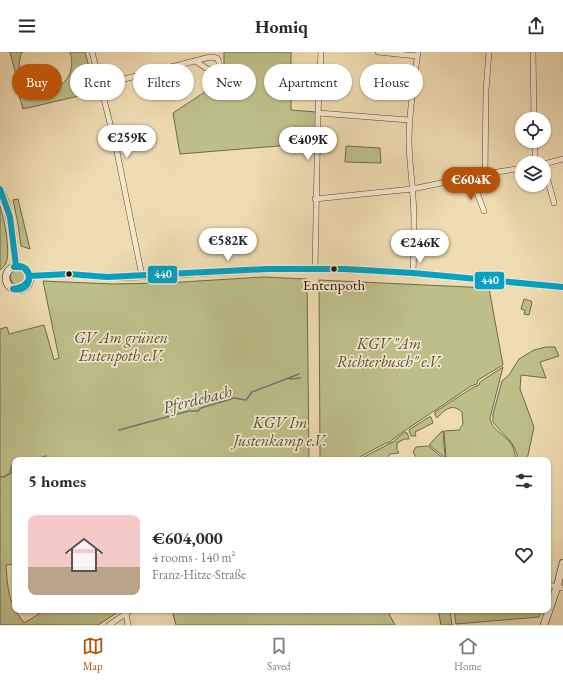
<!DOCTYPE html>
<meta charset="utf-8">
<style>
body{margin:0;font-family:"EB Garamond",serif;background:#f7f7f7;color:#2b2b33;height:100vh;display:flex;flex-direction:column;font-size:15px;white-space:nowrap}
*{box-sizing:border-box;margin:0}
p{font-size:13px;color:#7c7c81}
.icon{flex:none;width:22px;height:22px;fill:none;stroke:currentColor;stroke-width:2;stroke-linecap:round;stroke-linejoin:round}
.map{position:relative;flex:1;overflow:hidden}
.side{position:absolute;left:12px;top:405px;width:539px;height:156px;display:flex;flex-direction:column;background:#fff;border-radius:8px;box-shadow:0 1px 3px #0004}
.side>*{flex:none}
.banner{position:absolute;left:12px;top:12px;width:539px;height:36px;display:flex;gap:8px}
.buttons{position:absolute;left:515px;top:60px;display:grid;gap:8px}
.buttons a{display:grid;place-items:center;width:36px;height:36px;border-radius:50%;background:#fff;box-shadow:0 1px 3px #0004;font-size:20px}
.price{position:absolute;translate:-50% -34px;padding:0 9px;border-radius:14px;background:#fff;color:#222;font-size:13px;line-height:26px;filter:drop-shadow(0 1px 2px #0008)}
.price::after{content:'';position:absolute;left:50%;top:24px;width:12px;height:9px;margin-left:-6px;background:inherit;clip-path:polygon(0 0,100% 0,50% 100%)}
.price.on{background:#b45309;color:#fff}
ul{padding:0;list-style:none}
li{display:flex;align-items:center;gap:12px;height:100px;padding:0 16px}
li+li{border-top:1px solid #e1e1e2}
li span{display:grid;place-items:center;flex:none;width:112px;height:80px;border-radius:8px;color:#555}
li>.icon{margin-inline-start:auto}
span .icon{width:48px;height:48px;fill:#fffc;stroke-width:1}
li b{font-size:17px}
h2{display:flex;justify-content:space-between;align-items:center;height:48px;padding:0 16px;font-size:17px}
.pill{padding:0 14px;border-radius:18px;background:#fff;box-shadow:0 1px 3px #0004;font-size:14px;line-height:36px}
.pill.on{background:#b45309;color:#fff}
header{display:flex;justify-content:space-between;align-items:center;height:52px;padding:0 16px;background:#fff;font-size:18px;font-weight:700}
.dock{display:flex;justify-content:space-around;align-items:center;height:56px;border-top:1px solid #e1e1e2;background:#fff;font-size:11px;color:#7c7c81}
.dock a{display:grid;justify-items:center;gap:2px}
.dock .on{color:#b45309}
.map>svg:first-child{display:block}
.green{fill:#bdbf89;stroke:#6f6a4d}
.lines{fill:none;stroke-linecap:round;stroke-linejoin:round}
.stream{stroke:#6d7775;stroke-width:1.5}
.street-casing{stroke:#544739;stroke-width:6}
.secondary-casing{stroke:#211511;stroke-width:8}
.street{stroke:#f5e8cd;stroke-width:5}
.secondary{stroke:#f5e8cd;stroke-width:7}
.bus-1-casing{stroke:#f5e8cd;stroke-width:9}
.bus-1{stroke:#02a2c5;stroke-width:6}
.bus-dot{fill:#211511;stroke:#f5e8cd;stroke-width:1.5}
.labels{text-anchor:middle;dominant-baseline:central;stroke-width:3.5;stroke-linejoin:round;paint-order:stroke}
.bus-label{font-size:15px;fill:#211511;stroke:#f5e8cd}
.park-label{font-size:16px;font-style:italic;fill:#58503b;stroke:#f5e8cd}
.water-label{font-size:17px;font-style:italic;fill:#4d4e4b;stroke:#f5e8cd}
.line-badge{stroke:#f5e8cd;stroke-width:1.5}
.badge-label{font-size:11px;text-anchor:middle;font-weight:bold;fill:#fff}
</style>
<header><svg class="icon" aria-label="menu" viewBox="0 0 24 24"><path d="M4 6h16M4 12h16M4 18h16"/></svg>Homiq<svg class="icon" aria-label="share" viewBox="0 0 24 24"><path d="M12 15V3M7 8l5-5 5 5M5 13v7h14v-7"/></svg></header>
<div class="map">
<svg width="563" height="573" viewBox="0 0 563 573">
<rect width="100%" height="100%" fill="#efdcb2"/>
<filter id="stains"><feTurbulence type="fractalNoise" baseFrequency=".005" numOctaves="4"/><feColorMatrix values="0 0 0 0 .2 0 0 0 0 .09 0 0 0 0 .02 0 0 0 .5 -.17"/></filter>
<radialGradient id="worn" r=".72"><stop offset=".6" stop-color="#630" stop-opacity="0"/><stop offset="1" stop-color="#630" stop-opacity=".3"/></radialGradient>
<path class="green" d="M 10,0 L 22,0 C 19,7 18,15 21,21 C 36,53 81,36 70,0 L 85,0 L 96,40 L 23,57 L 16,33 L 22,31 L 20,24 L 16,23 Z
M 224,0 L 291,0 L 291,58 L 316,60 L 315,91 L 180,102 L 173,61 L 217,32 L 224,16 Z
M 346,94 L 380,96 L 381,111 L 345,110 Z
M 18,147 L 30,197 L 21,194 L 18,172 L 13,148 Z
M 0,154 C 4,166 11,200 6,211 C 5,214 2,216 0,218 Z
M10 225a8 8 0 1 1 16 0a8 8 0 1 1-16 0Z
M 263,225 L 307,227 L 309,408 L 15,408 L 15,512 L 6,513 C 7,529 8,544 15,558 C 17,561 21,567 24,571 L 39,562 L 37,558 L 121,558 L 98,573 L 0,573 L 0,277 L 7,275 L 9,282 L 44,273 L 54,308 L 59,306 L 43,229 L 112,232 L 166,231 Z
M 319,228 L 489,236 L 503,313 L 478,328 L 477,332 L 471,334 L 394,386 C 392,389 390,391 386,391 L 354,408 L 320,408 Z
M 524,247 L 531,249 L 532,250 L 529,263 L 524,262 L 525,258 L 521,257 Z
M 546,295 L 555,295 L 559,304 L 540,310 L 546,326 L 521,323 L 520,337 L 534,375 L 527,408 L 518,408 C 516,389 503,384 493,370 L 493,362 L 502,329 L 509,323 L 519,307 L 534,298 Z
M 503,315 L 490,366 C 491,377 503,382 510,390 C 514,395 515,402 516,408 L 448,408 L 446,405 L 444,379 L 459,378 L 463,372 L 462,360 C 452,351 446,357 437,366 L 435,363 L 435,360 L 472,336 L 479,333 L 480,330 Z
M 429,365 L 431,365 L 433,371 L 415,380 L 416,384 L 411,384 L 409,378 Z
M 443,379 L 445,405 L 444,405 L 429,393 L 441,380 Z
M 405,380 L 407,381 L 409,386 L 409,387 L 404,387 L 397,391 L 397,398 L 399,401 L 390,402 L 385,408 L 361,408 L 362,406 L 395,389 L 396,387 Z
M 428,394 L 445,408 L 418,408 L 413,400 L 416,395 Z
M 172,558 L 387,558 L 395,573 L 176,573 Z
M 438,558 L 450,558 L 452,573 L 441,573 Z
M 454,558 L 542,558 L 539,565 L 456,572 Z"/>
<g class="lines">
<path class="stream" d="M 290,327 L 300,326
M 119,378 L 189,359 L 198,359 L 201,356 L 234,346 L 246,348 L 252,340 L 299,322
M 36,408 L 46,404
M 10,419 L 12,413
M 0,425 L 4,425 L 15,418"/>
<g class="street-casing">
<path id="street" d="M 92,0 L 116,95 L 142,224
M 378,0 L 417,4
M 533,0 L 534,67
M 101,33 L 210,5 L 217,6 C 221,12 220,17 214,19 L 206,16 L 195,9
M 318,61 L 409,68
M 535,89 L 535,111
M 544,112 L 563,107
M 544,114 L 554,151
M 485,122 L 486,38 L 489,0
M 471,125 L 484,159
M 315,147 L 412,137 L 485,122 L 522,116
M 315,218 L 318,61 L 321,0
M 413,221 C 414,196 415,171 413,145 C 412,126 409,107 409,88 C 409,58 414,29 418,0
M 548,533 L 563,536
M 126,561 L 128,573
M 109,573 L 131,558"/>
</g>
<g class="secondary-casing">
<path id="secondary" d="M 0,137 C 12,161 13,188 16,214
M6 226a12 12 0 1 1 24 0a12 12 0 1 1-24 0Z
M 29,224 L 69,222 L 107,225 L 142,224 L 267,217 L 345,217 L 413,221 L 563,235
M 544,573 L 557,535 L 563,511"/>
</g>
<use href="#street" class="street"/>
<use href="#secondary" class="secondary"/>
<g class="bus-1-casing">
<path id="bus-1" d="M 0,137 L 10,165 L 16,214
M 29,224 L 69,222 L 107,225 L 267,217 L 345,217 L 413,221 L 563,235
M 13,237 C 35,242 34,208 14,215
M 13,237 C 27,235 35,226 23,215 L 14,215"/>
</g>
<use href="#bus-1" class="bus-1"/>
</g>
<g class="bus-dot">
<circle cx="334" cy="217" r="3.5"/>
<circle cx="69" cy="222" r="3.5"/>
</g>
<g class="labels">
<g class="bus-label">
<text x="334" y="232">Entenpoth</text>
</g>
<g class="park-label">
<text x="121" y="285">GV Am grünen<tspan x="121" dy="18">Entenpoth e.V.</tspan></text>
<text x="389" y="291">KGV "Am<tspan x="389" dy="18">Richterbusch" e.V.</tspan></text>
<text x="280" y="370">KGV Im<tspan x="280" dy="18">Justenkamp e.V.</tspan></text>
</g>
<g class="water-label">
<text transform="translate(197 347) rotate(-14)">Pferdebach</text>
</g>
</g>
<g class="line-badge">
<rect x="147" y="213" width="31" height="19" rx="4" fill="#02a2c5"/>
<rect x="474" y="219" width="31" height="19" rx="4" fill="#02a2c5"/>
</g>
<g class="badge-label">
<text x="163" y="226">440</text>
<text x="490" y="232">440</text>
</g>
<rect width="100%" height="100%" filter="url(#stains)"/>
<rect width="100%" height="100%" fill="url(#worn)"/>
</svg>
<div class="buttons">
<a><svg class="icon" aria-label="locate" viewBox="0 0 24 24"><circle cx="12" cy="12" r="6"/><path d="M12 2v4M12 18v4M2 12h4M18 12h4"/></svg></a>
<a><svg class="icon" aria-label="layers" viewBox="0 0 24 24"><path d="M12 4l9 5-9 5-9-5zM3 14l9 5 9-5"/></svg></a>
</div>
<b class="price" style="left:127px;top:107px">€259K</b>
<b class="price" style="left:308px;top:109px">€409K</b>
<b class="price on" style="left:471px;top:149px">€604K</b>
<b class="price" style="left:228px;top:210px">€582K</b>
<b class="price" style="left:420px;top:212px">€246K</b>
<div class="banner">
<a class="pill on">Buy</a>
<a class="pill">Rent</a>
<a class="pill">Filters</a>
<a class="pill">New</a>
<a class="pill">Apartment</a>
<a class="pill">House</a>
</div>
<section class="side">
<h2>5 homes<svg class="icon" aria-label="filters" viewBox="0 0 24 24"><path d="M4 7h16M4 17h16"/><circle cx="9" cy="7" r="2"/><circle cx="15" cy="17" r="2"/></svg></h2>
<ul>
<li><span style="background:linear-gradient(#f6c9c9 65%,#b9a48a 0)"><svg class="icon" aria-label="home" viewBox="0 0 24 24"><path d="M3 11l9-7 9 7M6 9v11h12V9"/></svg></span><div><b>€604,000</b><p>4 rooms · 140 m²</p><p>Franz-Hitze-Straße</p></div><svg class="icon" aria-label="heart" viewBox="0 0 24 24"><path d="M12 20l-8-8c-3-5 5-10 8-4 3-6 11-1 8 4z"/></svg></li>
</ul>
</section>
</div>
<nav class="dock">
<a class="on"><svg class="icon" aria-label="map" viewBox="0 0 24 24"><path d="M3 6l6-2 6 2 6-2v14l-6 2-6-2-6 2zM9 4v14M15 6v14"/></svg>Map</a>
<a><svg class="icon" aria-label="saved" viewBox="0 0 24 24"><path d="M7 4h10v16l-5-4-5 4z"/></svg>Saved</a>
<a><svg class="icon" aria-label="home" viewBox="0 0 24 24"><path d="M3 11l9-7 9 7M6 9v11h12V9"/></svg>Home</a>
</nav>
